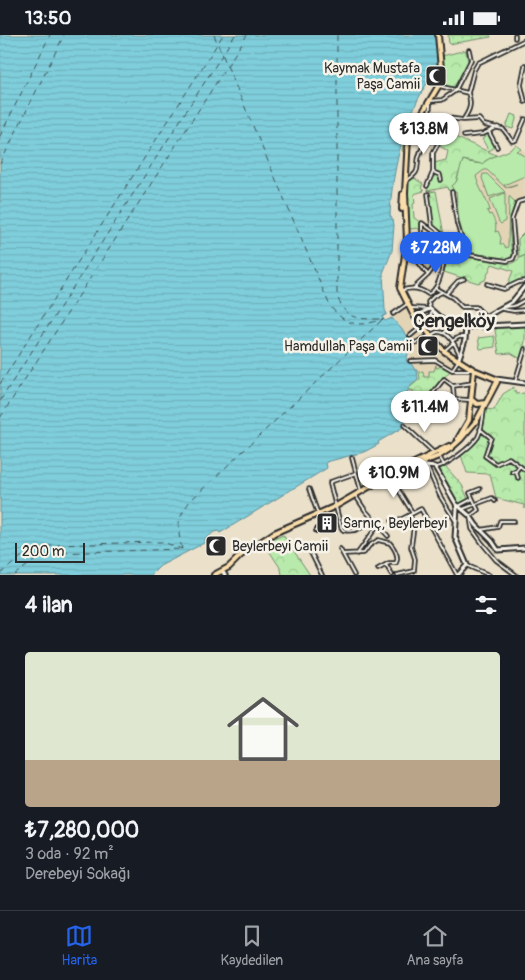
<!DOCTYPE html>
<html lang="tr">
<meta charset="utf-8">
<style>
body{margin:0;font-family:Pangolin,sans-serif;background:#242831;color:#f1f3f6;height:100vh;display:flex;flex-direction:column;font-size:19px;white-space:nowrap}
*{box-sizing:border-box;margin:0}
p{font-size:16px;color:#9ea1a6}
.icon{flex:none;width:28px;height:28px;fill:none;stroke:currentColor;stroke-width:2;stroke-linecap:round;stroke-linejoin:round}
.map{position:relative;height:540px;overflow:hidden}
.side{display:flex;flex-direction:column;background:#171b24;flex:1}
.side>*{flex:none}
.scale{position:absolute;left:15px;bottom:12px;width:70px;box-sizing:border-box;padding-left:5px;border:2px solid #2b2b2b;border-top:0;font-size:14px;line-height:18px;white-space:nowrap;color:#2b2b2b;-webkit-text-stroke:4px #f7f3e8;paint-order:stroke}
.price{position:absolute;translate:-50% -42px;padding:0 11px;border-radius:18px;background:#fff;color:#222;font-size:16px;line-height:32px;filter:drop-shadow(0 1px 2px #0008)}
.price::after{content:'';position:absolute;left:50%;top:30px;width:15px;height:11px;margin-left:-8px;background:inherit;clip-path:polygon(0 0,100% 0,50% 100%)}
.price.current{background:#2563eb;color:#fff}
ul{padding:0;list-style:none}
li{display:grid;align-content:center;gap:10px;height:265px;padding:0 25px}
li span{display:grid;place-items:center;height:155px;border-radius:5px;color:#555}
li>.icon{margin-inline-start:auto}
span .icon{width:90px;height:90px;fill:#fffc;stroke-width:1}
li b{font-size:21px}
h2{display:flex;justify-content:space-between;align-items:center;height:60px;padding:0 25px;font-size:21px}
.status{display:flex;justify-content:space-between;align-items:center;height:35px;padding:0 25px;background:#171b24;direction:ltr}
.status svg{height:14px;fill:currentColor}
.tab-bar{display:flex;justify-content:space-around;align-items:center;height:70px;border-top:1px solid #363941;background:#171b24;font-size:14px;color:#9ea1a6}
.tab-bar a{display:grid;justify-items:center;gap:2px}
.tab-bar .current{color:#2563eb}
.map>svg:first-child{display:block}
.built{fill:#e3d4b6}
.grass{fill:#b8ebab;stroke:#728b6b}
.forest{fill:url(#forest-crowns);stroke:#728b6b}
.cemetery{fill:url(#cemetery-stones);stroke:#728b6b}
.park{fill:url(#park-dots);stroke:#728b6b}
.water{fill:url(#water-rules);stroke:#5d8d95}
.lines{fill:none;stroke-linecap:round;stroke-linejoin:round}
.ferry{stroke:#405457;stroke-width:1;stroke-dasharray:6 5;stroke-linecap:butt}
.street-casing{stroke:#2b2b2b;stroke-width:5.5}
.secondary-casing{stroke:#2b2b2b;stroke-width:7}
.primary-casing{stroke:#2b2b2b;stroke-width:8}
.street{stroke:#f7f3e8;stroke-width:2}
.secondary{stroke:#f7f3e8;stroke-width:3}
.primary{stroke:#f9ddab;stroke-width:4}
.labels{text-anchor:middle;dominant-baseline:central;stroke-width:5;stroke-linejoin:round;paint-order:stroke}
.poi-label{font-size:14px;fill:#2b2b2b;stroke:#f7f3e8;text-anchor:end}
.district-label{font-size:19px;font-weight:bold;fill:#2b2b2b;stroke:#f7f3e8}
</style>
<div class="status"><b>13:50</b><svg viewBox="0 0 49 12"><path d="M0 12V9h3v3zM5 12V6h3v6zM10 12V3h3v9zM15 12V0h3v12zM26 1h20v11H26zM47 4h2v5h-2z"/></svg></div>
<div class="map">
<svg width="525" height="540" viewBox="0 0 525 540">
<defs>
<pattern id="forest-crowns" width="20" height="18" patternUnits="userSpaceOnUse" patternTransform="scale(1.25)"><rect width="20" height="18" fill="#b8ebab"/><path d="M2 6a3 3 0 1 1 6 0M12 15a3 3 0 1 1 6 0" fill="none" stroke="#9eca93"/></pattern>
<pattern id="cemetery-stones" width="16" height="16" patternUnits="userSpaceOnUse" patternTransform="scale(1.25)"><rect width="16" height="16" fill="#b8ebab"/><path d="M2 7V4a2 2 0 0 1 4 0v3zM10 15v-3a2 2 0 0 1 4 0v3z" fill="#9eca93"/></pattern>
<pattern id="park-dots" width="8" height="8" patternUnits="userSpaceOnUse" patternTransform="scale(1.25)"><rect width="8" height="8" fill="#b8ebab"/><path d="M2 2h.1M6 6h.1" fill="none" stroke="#9eca93" stroke-width="1.8" stroke-linecap="round"/></pattern>
<pattern id="water-rules" width="6" height="5" patternUnits="userSpaceOnUse" patternTransform="scale(1.25)"><rect width="6" height="5" fill="#7fcedc"/><path d="M0 2.5h6" fill="none" stroke="#6eb1bd"/></pattern>
</defs>
<rect width="100%" height="100%" fill="#ebe1cb"/>
<filter id="ink" filterUnits="userSpaceOnUse"><feTurbulence type="fractalNoise" baseFrequency=".02" numOctaves="2"/><feDisplacementMap in="SourceGraphic" scale="10" xChannelSelector="R" yChannelSelector="G"/><feConvolveMatrix kernelMatrix="1 2 1 2 8 2 1 2 1" color-interpolation-filters="sRGB"/></filter>
<g filter="url(#ink)">
<path class="built" d="M 516,110 L 525,116 L 525,162 L 515,167 L 510,184 L 511,223 L 507,224 L 468,217 L 459,186 L 456,157 L 453,158 L 482,129 L 496,120 L 512,114 Z
M 404,272 L 406,272 L 433,307 L 457,326 L 452,335 L 450,336 L 440,331 L 438,334 L 435,333 L 434,336 L 429,336 L 429,342 L 424,342 L 423,336 L 418,337 L 417,335 L 415,335 L 409,326 L 413,306 L 399,291 L 396,285 L 392,283 L 395,281 L 394,279 Z"/>
<path class="grass" d="M 511,79 L 517,81 L 513,94 L 506,92 Z
M 488,100 L 495,112 L 489,116 L 482,104 Z
M 516,110 L 522,114 L 517,116 L 525,121 L 525,141 L 504,150 L 506,152 L 517,149 L 506,153 L 487,135 L 484,135 L 476,141 C 478,152 486,162 490,175 L 487,176 L 489,180 L 491,179 C 495,186 497,191 495,197 L 498,196 L 501,203 L 500,209 L 503,209 L 506,213 L 508,212 L 509,161 L 515,167 L 509,190 L 512,221 L 507,224 L 468,217 L 459,186 L 456,157 L 453,158 L 452,151 C 461,145 457,132 464,125 L 468,127 L 482,129 C 491,119 507,120 516,110 Z
M 483,139 L 487,139 L 505,157 L 489,162 L 482,143 Z
M 505,158 L 505,186 L 501,189 L 499,187 L 490,164 Z
M 494,301 L 495,312 L 480,314 L 478,303 Z"/>
<path class="forest" d="M 466,15 L 468,27 L 455,53 L 441,50 L 443,46 L 442,21 Z
M 446,98 L 496,120 L 485,126 L 482,129 L 463,125 L 456,147 L 452,151 L 453,155 L 449,156 L 448,152 L 427,156 L 429,148 L 434,140 L 440,141 L 440,146 L 442,145 L 439,137 L 435,136 L 434,128 L 446,125 L 448,116 L 438,110 Z
M 414,143 L 423,149 L 421,153 L 424,156 L 414,159 L 415,168 L 413,169 L 414,183 L 420,187 L 420,195 L 417,193 L 411,194 L 409,192 L 409,198 L 407,199 L 407,153 L 409,145 Z
M 436,156 L 444,200 L 433,191 L 429,157 Z
M 455,220 L 511,229 L 525,220 L 525,246 L 507,251 L 513,236 L 492,229 L 485,245 L 478,248 L 444,237 L 446,227 Z
M 525,291 L 525,306 L 521,324 L 511,318 L 499,319 L 495,295 L 500,292 Z
M 436,330 L 436,333 L 438,333 L 440,331 L 450,336 L 421,369 L 418,369 L 417,366 L 411,368 L 411,364 L 414,363 L 413,355 L 409,356 L 409,353 L 420,344 L 419,337 L 423,336 L 424,342 L 429,342 L 429,336 L 434,336 Z
M 514,352 L 516,359 L 525,358 L 525,474 L 524,470 L 496,463 L 490,439 L 467,438 L 460,417 L 479,401 L 485,374 L 494,375 L 503,359 Z
M 283,500 L 310,540 L 282,540 L 281,534 L 264,508 Z"/>
<path class="cemetery" d="M 525,197 L 525,220 L 519,223 L 518,204 Z"/>
<path class="park" d="M 448,0 L 490,0 L 491,2 L 449,9 Z
M 413,78 L 418,81 L 408,96 L 405,117 L 402,116 L 406,94 Z
M 445,431 L 462,450 L 468,464 L 458,469 L 438,435 Z"/>
<path class="water" d="M 0,0 L 435,0 L 439,32 C 408,67 391,135 390,181 L 393,185 L 394,190 L 392,216 L 383,238 L 385,275 L 387,279 L 382,282 L 385,286 L 392,283 L 412,306 L 406,326 L 410,327 L 415,335 L 417,335 L 418,344 C 404,356 404,361 411,378 L 403,388 L 405,391 L 378,407 L 379,409 L 364,417 L 326,427 L 327,433 L 220,498 L 218,496 L 214,497 L 204,505 L 204,508 L 160,531 L 151,540 L 0,540 Z"/>
<g class="lines">
<path class="ferry" d="M 214,0 L 330,271 C 347,292 359,292 384,284
M 337,0 L 337,260 C 345,285 357,284 381,284
M 0,101 L 50,0
M 0,129 L 64,0
M 0,349 L 223,0
M 0,366 L 235,0
M 0,383 L 247,0
M 182,514 C 177,492 176,485 190,466 L 383,284
M 0,539 L 21,522 L 38,513 L 57,510 L 153,507 L 163,507 L 182,514
M 14,540 L 41,521 L 57,518 L 182,514"/>
<g class="street-casing">
<path id="street" d="M 515,0 L 515,3
M 525,30 L 521,50 L 525,67
M 439,51 L 468,58 C 472,69 470,75 463,85 L 448,83 L 439,86
M 468,58 L 474,35 L 478,28 L 525,5
M 463,85 L 479,84 L 484,90 L 503,94 L 512,106 L 516,105 L 525,84
M 489,97 L 497,112
M 464,101 L 483,99 L 498,92
M 420,102 C 426,90 431,79 430,66 L 442,65 L 455,56 L 471,25 L 469,15
M 433,137 L 440,140 L 441,145
M 406,146 C 424,134 414,134 420,118 C 423,110 430,101 435,93 L 438,93 L 443,99 L 433,118 L 433,137 L 427,151
M 428,159 L 432,191 L 457,212 L 461,213 L 464,212 L 457,189 L 452,157
M 422,208 L 422,188 L 449,208
M 445,219 L 450,217 L 507,226 L 513,224 L 515,219 L 512,184 L 518,167 L 525,165
M 405,221 L 417,209 L 422,208 L 445,219 L 439,225 L 428,240
M 487,249 L 504,254 L 519,247 L 525,246
M 414,253 L 428,240 L 417,225 L 430,212
M 435,253 L 453,263 L 462,272 L 476,272 L 485,281
M 403,255 C 412,252 420,253 428,259 C 443,254 443,219 450,206
M 447,258 L 458,246 L 464,244
M 505,272 L 514,271 L 525,265
M 412,273 L 430,274 L 428,267 L 434,261 L 442,257
M 502,274 L 514,276 L 525,275
M 393,279 L 407,269
M 427,293 L 431,285 L 429,283 L 432,277
M 444,298 L 451,289
M 410,301 L 421,292
M 452,306 L 459,302 L 465,302
M 415,308 L 437,297 C 449,296 455,310 460,320
M 444,316 L 453,308
M 410,326 L 435,325 L 452,335 L 472,335
M 452,335 L 458,326
M 515,347 L 525,314
M 453,351 L 473,348
M 415,377 L 421,373 L 444,344 L 453,351 L 454,364 L 470,365
M 404,390 L 433,417
M 480,394 L 491,403 L 485,421 L 496,429 L 509,423 L 525,435
M 439,421 L 444,430
M 352,423 L 361,456
M 427,432 L 440,461 L 455,485
M 436,432 C 447,431 472,411 478,402 C 482,394 483,383 484,374
M 516,436 L 518,443
M 512,437 L 516,436 L 520,431
M 356,438 L 330,447 L 330,449 L 341,492 L 343,495 C 355,498 364,493 373,484
M 390,441 L 412,477
M 309,454 L 318,479
M 480,454 L 470,458 L 478,475 L 470,481 L 472,494 L 482,508 L 496,525 L 516,540
M 355,460 L 365,475 L 388,501
M 459,471 L 472,464
M 463,474 L 492,463 L 495,466
M 392,486 L 402,484 L 421,474 L 457,540
M 480,495 L 498,492 L 500,486 L 514,486
M 316,496 L 320,490 L 318,481
M 340,514 L 354,540
M 311,518 L 322,540
M 343,519 L 364,518 L 369,511 L 378,505 L 390,508 C 394,513 400,521 396,528 L 389,528 L 378,534
M 357,519 L 378,490
M 386,530 L 392,540
M 468,531 L 489,540
M 397,540 L 414,536 L 415,524 L 411,512 L 414,490 L 410,481"/>
</g>
<g class="secondary-casing">
<path id="secondary" d="M 414,281 L 430,274 L 445,287 L 466,292 L 525,289
M 467,292 L 512,267 L 525,251
M 458,326 L 465,305 L 466,292
M 496,344 L 525,348
M 422,429 L 426,431 L 435,432 L 456,469 L 457,474 L 455,502 L 467,530 L 458,540
M 456,469 L 470,481 L 476,490 L 492,506 L 498,515 L 525,513
M 222,536 L 225,540"/>
</g>
<g class="primary-casing">
<path id="primary" d="M 402,174 L 403,159
M 472,365 L 477,369 L 486,368
M 458,404 L 469,385 L 474,335
M 412,429 L 449,411
M 386,442 L 439,421 L 451,413 L 461,404 L 477,385 L 497,347 L 496,344 L 474,335 L 444,316 L 414,281 L 400,253 L 407,206 L 405,158 L 408,102 L 442,45 L 438,0
M 214,540 L 229,532 L 241,520 L 274,498 L 336,471 L 386,442"/>
</g>
<use href="#street" class="street"/>
<use href="#secondary" class="secondary"/>
<use href="#primary" class="primary"/>
</g>
</g>
<defs>
<g id="mosque-square" transform="scale(1.125)"><rect x="-9" y="-9" width="18" height="18" rx="4" fill="#2b2b2b" stroke="#f7f3e8"/><path d="M3.5-4.9A6 6 0 1 0 3.5 4.9A5 5 0 1 1 3.5-4.9Z" fill="#fff"/></g>
<g id="building-square" transform="scale(1.125)"><rect x="-9" y="-9" width="18" height="18" rx="4" fill="#2b2b2b" stroke="#f7f3e8"/><path d="M-4-6H4V6H1V3H-1V6H-4ZM-2.5-4.3h1.7v1.8h-1.7ZM.8-4.3h1.7v1.8H.8ZM-2.5-1h1.7V.8h-1.7ZM.8-1h1.7V.8H.8Z" fill="#fff"/></g>
</defs>
<g fill-rule="evenodd">
<use href="#mosque-square" x="436" y="41"/>
<use href="#mosque-square" x="428" y="311"/>
<use href="#building-square" x="327" y="488"/>
<use href="#mosque-square" x="216" y="511"/>
</g>
<g class="labels">
<g class="poi-label">
<text x="420" y="33">Kaymak Mustafa<tspan x="420" dy="16">Paşa Camii</tspan></text>
<text x="412" y="311">Hamdullah Paşa Camii</text>
<text x="343" y="488" text-anchor="start">Sarnıç, Beylerbeyi</text>
<text x="232" y="511" text-anchor="start">Beylerbeyi Camii</text>
</g>
<g class="district-label">
<text x="454" y="286">Çengelköy</text>
</g>
</g>
</svg>
<div class="scale">200 m</div>
<b class="price" style="left:424px;top:120px">₺13.8M</b>
<b class="price current" style="left:436px;top:239px">₺7.28M</b>
<b class="price" style="left:425px;top:398px">₺11.4M</b>
<b class="price" style="left:394px;top:464px">₺10.9M</b>
</div>
<section class="side">
<h2>4 ilan<svg class="icon" aria-label="filters" viewBox="0 0 24 24"><path d="M4 7h16M4 17h16"/><circle cx="9" cy="7" r="2"/><circle cx="15" cy="17" r="2"/></svg></h2>
<ul>
<li><span style="background:linear-gradient(#dfe7d0 70%,#b9a48a 0)"><svg class="icon" aria-label="home" viewBox="0 0 24 24"><path d="M3 11l9-7 9 7M6 9v11h12V9"/></svg></span><div><b>₺7,280,000</b><p>3 oda · 92 m²</p><p>Derebeyi Sokağı</p></div></li>
</ul>
</section>
<nav class="tab-bar">
<a class="current"><svg class="icon" aria-label="map" viewBox="0 0 24 24"><path d="M3 6l6-2 6 2 6-2v14l-6 2-6-2-6 2zM9 4v14M15 6v14"/></svg>Harita</a>
<a><svg class="icon" aria-label="saved" viewBox="0 0 24 24"><path d="M7 4h10v16l-5-4-5 4z"/></svg>Kaydedilen</a>
<a><svg class="icon" aria-label="home" viewBox="0 0 24 24"><path d="M3 11l9-7 9 7M6 9v11h12V9"/></svg>Ana sayfa</a>
</nav>
